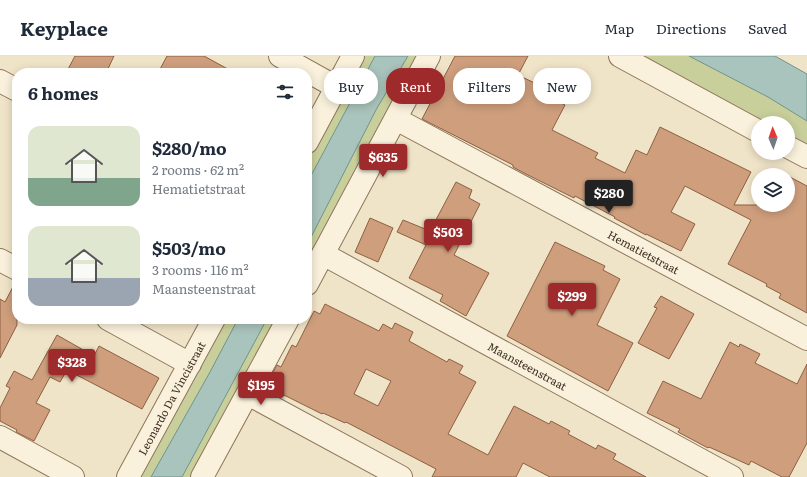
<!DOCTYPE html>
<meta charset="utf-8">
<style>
body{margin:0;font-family:Literata,serif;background:#f6f6f7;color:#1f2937;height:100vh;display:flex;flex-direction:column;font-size:15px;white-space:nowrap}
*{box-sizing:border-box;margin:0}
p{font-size:13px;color:#747a83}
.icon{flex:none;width:22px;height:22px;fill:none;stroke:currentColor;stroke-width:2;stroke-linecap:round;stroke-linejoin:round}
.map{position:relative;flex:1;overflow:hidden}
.side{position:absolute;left:12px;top:12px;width:300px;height:256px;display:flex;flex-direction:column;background:#fff;border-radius:16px;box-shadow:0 2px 10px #0003}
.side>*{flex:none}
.banner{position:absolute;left:324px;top:12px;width:380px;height:36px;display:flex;gap:8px}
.needle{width:26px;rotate:358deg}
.buttons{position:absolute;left:751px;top:60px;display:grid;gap:8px}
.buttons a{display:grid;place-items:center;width:44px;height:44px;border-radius:50%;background:#fff;box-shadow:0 2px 10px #0003;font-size:20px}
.price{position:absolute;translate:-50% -34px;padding:0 9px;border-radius:4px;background:#9e2a2b;color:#fff;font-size:13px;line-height:26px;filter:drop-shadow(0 1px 2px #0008)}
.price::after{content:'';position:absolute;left:50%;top:24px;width:12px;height:9px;margin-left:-6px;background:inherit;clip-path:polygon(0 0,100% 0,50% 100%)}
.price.on{background:#222;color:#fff}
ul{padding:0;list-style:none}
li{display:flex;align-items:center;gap:12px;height:100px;padding:0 16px}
li span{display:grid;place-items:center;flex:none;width:112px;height:80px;border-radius:12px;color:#555}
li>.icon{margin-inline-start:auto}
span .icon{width:48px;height:48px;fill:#fffc;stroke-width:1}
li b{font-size:17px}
h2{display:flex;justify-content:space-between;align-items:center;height:48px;padding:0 16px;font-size:17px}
.chip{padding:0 14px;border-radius:16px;background:#fff;box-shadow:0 2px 10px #0003;font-size:14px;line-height:36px}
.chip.on{background:#9e2a2b;color:#fff}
header{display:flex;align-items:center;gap:24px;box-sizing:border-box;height:56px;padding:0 20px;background:#fff;border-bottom:1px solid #e0e1e3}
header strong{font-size:19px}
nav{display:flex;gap:22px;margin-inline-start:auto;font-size:14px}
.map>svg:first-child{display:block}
.green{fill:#c9cf9b}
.water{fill:#a9c4bc;stroke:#6f938a}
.building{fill:#cf9f7d;stroke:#8d5f41;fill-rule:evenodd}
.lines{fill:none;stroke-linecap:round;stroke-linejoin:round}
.minor-casing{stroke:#8d765c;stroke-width:24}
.minor{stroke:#faf1dc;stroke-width:22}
.labels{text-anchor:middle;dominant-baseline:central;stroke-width:3;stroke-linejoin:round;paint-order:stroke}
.street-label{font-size:11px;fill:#3d2e20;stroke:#f7eed8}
</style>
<header>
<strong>Keyplace</strong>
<nav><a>Map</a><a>Directions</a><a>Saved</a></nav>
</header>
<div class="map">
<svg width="807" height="421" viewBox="0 0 807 421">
<rect width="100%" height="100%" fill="#f0e4c8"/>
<path class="green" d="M 363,0 L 375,0 L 307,127 L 307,106 Z
M 408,0 L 420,0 L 307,211 L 307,189 L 377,52 Z
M 640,0 L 689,0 L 768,41 L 807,65 L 807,91 L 788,81 L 788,67 L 763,67 Z
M 223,263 L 238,263 L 210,316 L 151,421 L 137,421 Z
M 267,263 L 279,263 L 192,421 L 182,421 Z"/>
<path class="water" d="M 375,0 L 408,0 L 377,52 L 307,189 L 307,127 Z
M 689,0 L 775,0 L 807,18 L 807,65 L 768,41 Z
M 238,263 L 267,263 L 182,421 L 151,421 L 210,316 Z"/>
<path class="building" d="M 75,0 L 114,0 L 106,17 L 66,17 Z
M 167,0 L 204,0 L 235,17 L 158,17 Z
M 455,0 L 528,0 L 518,19 L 547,33 L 544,38 L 565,49 L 552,74 L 598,97 L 595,102 L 625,117 L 636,94 L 647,99 L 660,71 L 751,116 L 734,149 L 788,149 L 788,120 L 807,130 L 807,257 L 779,242 L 781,238 L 766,230 L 767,228 L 728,208 L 751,164 L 685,130 L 671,156 L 695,168 L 681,195 L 646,178 L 646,179 L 614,162 L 615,161 L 575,140 L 574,142 L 526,118 L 513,111 L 513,109 L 422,63 Z
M 456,126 L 472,134 L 469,142 L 480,148 L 454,199 L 489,217 L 466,260 L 440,245 L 443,239 L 409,222 L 426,189 L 397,176 L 403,164 L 430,175 Z
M 370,162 L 393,172 L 378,206 L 355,196 Z
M 555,186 L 605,210 L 603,214 L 620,223 L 597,269 L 633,287 L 608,335 L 507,280 Z
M 16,225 L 17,269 L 0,302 L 0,243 L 5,246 Z
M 661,240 L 694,258 L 669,303 L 638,287 L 657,252 L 654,251 Z
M 325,248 L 379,275 L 383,268 L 392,273 L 395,267 L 413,276 L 409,285 L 447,306 L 449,303 L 463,310 L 459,317 L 476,326 L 448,378 L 488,399 L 514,350 L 549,368 L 551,365 L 570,375 L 568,378 L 596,393 L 598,389 L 616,398 L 613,403 L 646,421 L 550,421 L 523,407 L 516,421 L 432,421 L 436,413 L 346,366 L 345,367 L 323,357 L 322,358 L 270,332 L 268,326 L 277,309 L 281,311 L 292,289 L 296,291 L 314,255 L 320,258 ZM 366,313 L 391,325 L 378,350 L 354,338 Z
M 57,279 L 94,300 L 99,290 L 159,322 L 142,353 L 67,314 L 60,326 L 50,321 L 36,347 L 50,354 L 34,385 L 16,376 L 17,374 L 0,365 L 0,352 L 10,332 L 6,330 L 14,315 L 32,324 Z
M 730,286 L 739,291 L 740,288 L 760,298 L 755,307 L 797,328 L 807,308 L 807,387 L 789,421 L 782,421 L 751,405 L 749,409 L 709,391 L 708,392 L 678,376 L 680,373 L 647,357 L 663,325 L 701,343 Z"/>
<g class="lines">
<g class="minor-casing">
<g id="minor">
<path d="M 280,0 L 336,31"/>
<path d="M 620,0 L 758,75"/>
<path d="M 0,25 L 17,34"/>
<path id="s1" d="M 396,63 L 807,283"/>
<path d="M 307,86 L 353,0"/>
<path d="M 788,91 L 807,101"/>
<path id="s2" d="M 323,198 L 732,421"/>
<path d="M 0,204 L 17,213"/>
<path d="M 307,228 L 429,0"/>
<path d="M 108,263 L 190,308"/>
<path d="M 248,338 L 401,421"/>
<path d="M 0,381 L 73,421"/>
<path id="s3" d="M 128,421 L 214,263"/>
<path d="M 202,421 L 288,263"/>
</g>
</g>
<use href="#minor" class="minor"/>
</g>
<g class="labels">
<g class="street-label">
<text stroke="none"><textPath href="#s1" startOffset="281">Hematietstraat</textPath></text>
<text stroke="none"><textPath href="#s2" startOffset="233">Maansteenstraat</textPath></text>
<text stroke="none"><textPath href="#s3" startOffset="90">Leonardo Da Vincistraat</textPath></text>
</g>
</g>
</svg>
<div class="buttons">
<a><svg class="needle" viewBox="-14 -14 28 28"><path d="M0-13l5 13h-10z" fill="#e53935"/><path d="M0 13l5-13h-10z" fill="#747a83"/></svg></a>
<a><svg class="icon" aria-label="layers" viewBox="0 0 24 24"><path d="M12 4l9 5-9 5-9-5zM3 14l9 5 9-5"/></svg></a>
</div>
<b class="price" style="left:383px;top:122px">$635</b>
<b class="price on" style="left:609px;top:158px">$280</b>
<b class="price" style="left:448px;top:197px">$503</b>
<b class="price" style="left:572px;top:261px">$299</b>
<b class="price" style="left:72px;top:327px">$328</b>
<b class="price" style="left:261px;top:350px">$195</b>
<div class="banner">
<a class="chip">Buy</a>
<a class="chip on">Rent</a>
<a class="chip">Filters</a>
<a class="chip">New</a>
</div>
<section class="side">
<h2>6 homes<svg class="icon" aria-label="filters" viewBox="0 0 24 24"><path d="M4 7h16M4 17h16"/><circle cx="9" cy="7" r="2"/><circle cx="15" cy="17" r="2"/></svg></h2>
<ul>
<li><span style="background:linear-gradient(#dfe7d0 65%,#7fa58c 0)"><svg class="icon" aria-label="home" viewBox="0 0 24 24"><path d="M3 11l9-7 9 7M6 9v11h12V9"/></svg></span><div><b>$280/mo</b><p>2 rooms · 62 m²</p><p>Hematietstraat</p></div></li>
<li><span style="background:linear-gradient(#dfe7d0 65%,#9aa5b1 0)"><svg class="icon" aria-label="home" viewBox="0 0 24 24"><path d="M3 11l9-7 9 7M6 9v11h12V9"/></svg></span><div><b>$503/mo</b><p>3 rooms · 116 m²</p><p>Maansteenstraat</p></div></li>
</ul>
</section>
</div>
